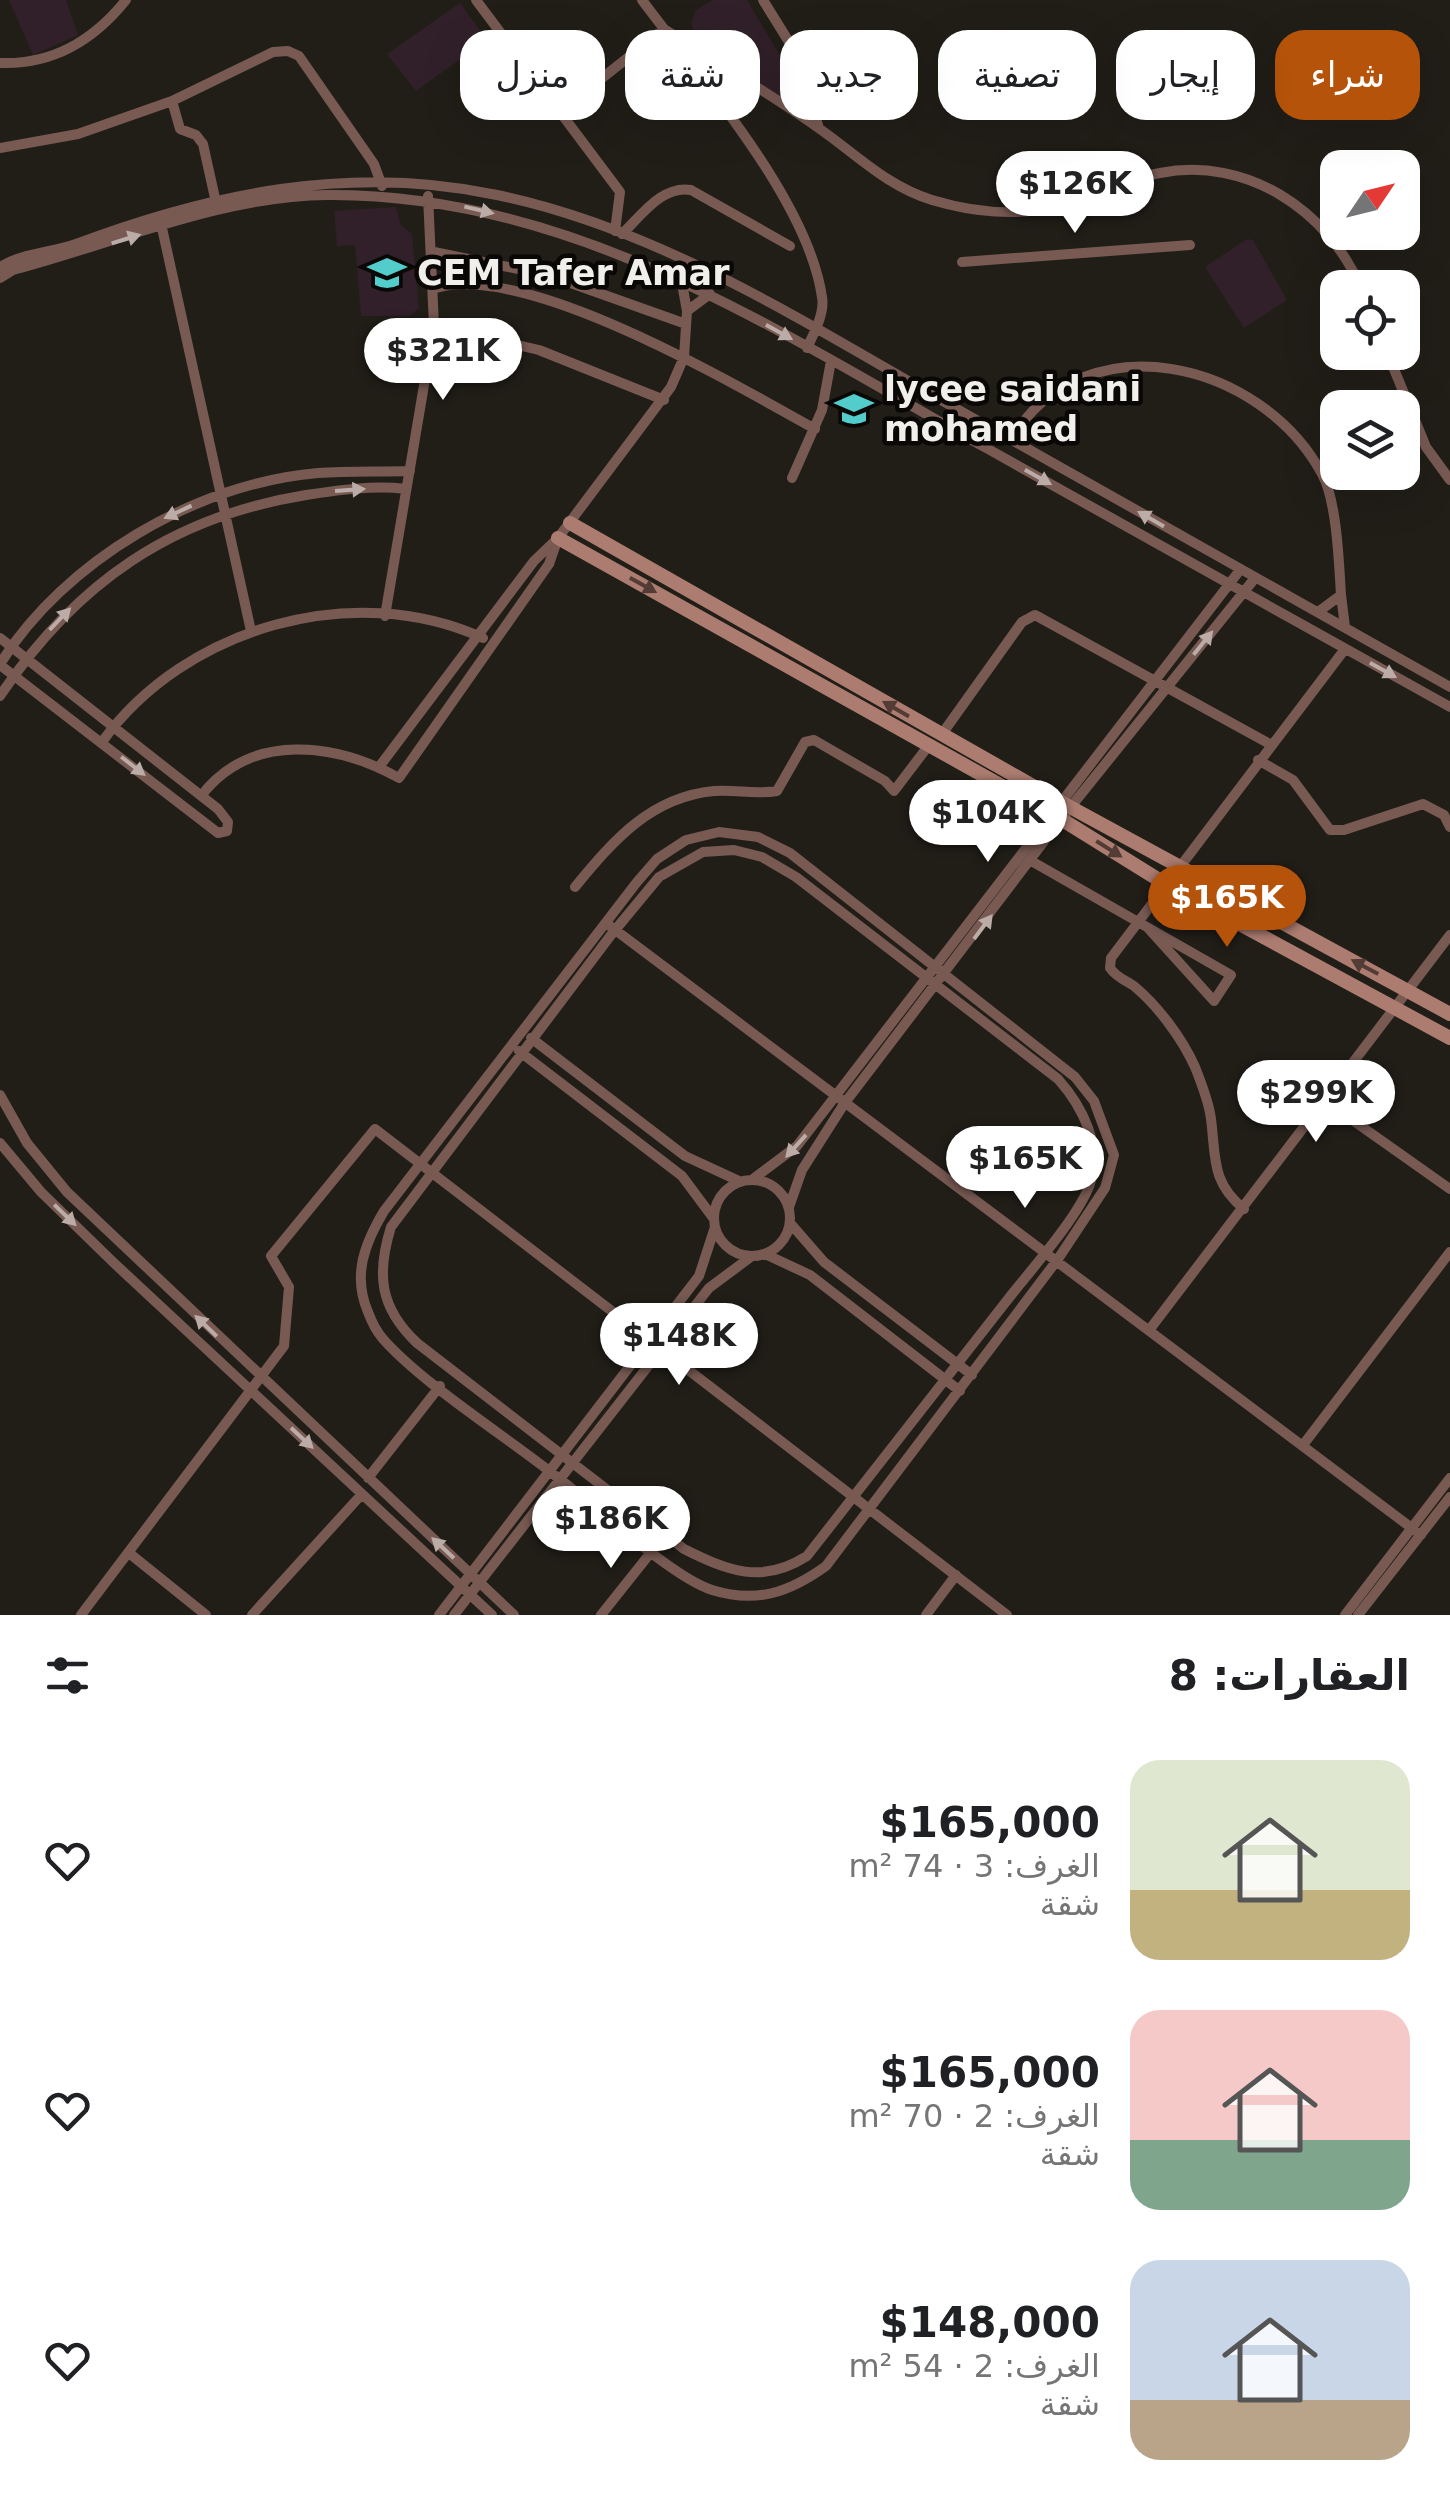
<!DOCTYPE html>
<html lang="ar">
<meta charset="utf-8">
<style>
body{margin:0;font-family:"DejaVu Sans",Vazirmatn,sans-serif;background:#f2f2f2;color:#202124;direction:rtl;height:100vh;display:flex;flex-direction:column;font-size:38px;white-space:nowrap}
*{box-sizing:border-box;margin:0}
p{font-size:32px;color:#757577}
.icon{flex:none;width:55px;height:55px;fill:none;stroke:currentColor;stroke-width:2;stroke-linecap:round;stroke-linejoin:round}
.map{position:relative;height:1615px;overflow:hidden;direction:ltr}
.side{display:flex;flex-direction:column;background:#fff;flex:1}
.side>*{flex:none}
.hud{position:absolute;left:30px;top:30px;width:1390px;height:90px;direction:rtl;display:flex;gap:20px}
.needle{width:65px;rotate:55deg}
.buttons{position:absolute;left:1320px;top:150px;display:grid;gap:20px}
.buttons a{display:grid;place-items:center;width:100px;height:100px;border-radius:20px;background:#fff;box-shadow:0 10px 40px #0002;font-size:50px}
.price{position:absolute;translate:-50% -85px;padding:0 22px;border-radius:35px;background:#fff;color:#222;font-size:32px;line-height:65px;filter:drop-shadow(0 2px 5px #0008)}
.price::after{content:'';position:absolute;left:50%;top:60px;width:30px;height:22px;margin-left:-15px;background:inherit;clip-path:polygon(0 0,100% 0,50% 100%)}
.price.on{background:#b45309;color:#fff}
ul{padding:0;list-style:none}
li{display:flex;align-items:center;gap:30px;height:250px;padding:0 40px}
li span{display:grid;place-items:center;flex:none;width:280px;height:200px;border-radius:30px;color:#555}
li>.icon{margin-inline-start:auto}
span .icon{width:120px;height:120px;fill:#fffc;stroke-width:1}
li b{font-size:42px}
h2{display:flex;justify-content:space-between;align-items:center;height:120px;padding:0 40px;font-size:42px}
.tag{padding:0 35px;border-radius:30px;background:#fff;box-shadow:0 10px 40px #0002;font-size:35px;line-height:90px}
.tag.on{background:#b45309;color:#fff}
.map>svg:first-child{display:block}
.education{fill:#312029}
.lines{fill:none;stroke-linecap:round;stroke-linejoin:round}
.street{stroke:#785a53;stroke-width:10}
.secondary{stroke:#ac7c70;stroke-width:14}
.oneway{fill:#bbaca7}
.oneway2{fill:#533c36}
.labels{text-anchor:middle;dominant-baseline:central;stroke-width:9;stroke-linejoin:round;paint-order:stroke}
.poi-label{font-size:35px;font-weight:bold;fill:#f1efeb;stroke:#0a0806;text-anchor:start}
</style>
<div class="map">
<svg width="1450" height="1615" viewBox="0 0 1450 1615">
<rect width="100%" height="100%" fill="#211e18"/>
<path class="education" d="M 9,0 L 66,0 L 78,35 L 33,55 Z
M 713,0 L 747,0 L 801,91 L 787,108 L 699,49 L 691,23 L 696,10 Z
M 460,3 L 487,40 L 416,91 L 387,54 Z
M 396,207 L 400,224 L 412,234 L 419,308 L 410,316 L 361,316 L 355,245 L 337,246 L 334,211 Z
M 1247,239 L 1253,240 L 1287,300 L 1244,328 L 1205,267 Z"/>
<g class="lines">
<path class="street" d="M 476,0 L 620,192 L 615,231
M 642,0 C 700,78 808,200 822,297 C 825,313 814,333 807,348
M 763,0 L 794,50 L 819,128
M 0,63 C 52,65 94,40 126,0
M 172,101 L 273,52 L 288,51 L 299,56 L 374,164 L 382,186
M 558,113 L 664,29 C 715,62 768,92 817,127 C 855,153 886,186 932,200 C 972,212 1018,217 1059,206 C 1093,196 1125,179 1160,173 C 1246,156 1328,210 1361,288
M 0,148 L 78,134 L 172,101 L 180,129 L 196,135 L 203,144 L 215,198
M 162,228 L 251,631
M 622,234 C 641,216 662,185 691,190 L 790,246
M 434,252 L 548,275 L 686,324
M 962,262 L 1190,245
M 0,267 C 22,253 51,253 76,244 C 211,193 352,164 497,195 C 662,229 812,327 957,409 C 1121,502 1286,594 1450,687
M 0,278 L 13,270 C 115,243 221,196 327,195 C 575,193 780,333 988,449 C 1142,536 1296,621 1450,707
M 681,278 L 687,311 L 710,294
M 436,288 C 527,262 732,383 815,429
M 434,326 L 539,350 L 664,400
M 1387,352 L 1426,447 L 1450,480
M 1011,440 C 1083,318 1262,361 1322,474 C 1337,501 1339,564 1341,595
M 792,478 L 822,410 L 831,361
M 558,538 L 671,387 L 684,357 L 687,311
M 1318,612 L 1341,595 L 1345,627
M 385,616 L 434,326 L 428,196
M 0,638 L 218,809 L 228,822 L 227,831 L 218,833 L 0,665
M 0,664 C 64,561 197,483 318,473 C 349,471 380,472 410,471
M 0,696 C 76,583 171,517 306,495 C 339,490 373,485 406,489
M 942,734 L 1022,622 L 1035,615 L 1270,744
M 102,742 C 185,627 354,579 483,638
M 1258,760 L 1293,780 L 1330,830 L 1344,830 L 1423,804 L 1444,815 L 1450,827
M 201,796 C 251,731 336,743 399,778 L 549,564 L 558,538 L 534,561 L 379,767
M 719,832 L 758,837 L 790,853 L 1075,1077 L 1094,1101 L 1114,1155 L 1105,1188 L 1058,1259 L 826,1566 C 790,1592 757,1604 712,1590 C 673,1578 593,1504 557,1477 C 507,1437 424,1385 383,1339 C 377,1332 371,1320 368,1312 C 352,1275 365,1243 384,1211 L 637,882 L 657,859 L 686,840 Z
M 734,850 L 762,857 L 796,877 L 1058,1079 C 1082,1106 1103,1146 1090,1184 C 1078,1218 1028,1273 1005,1303 C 939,1387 873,1472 807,1556 C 762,1585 728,1571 684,1549 L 417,1343 C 380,1308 376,1275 391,1227 L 611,935 L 659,877 L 703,852 Z
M 1033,862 L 1231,975 L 1214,1001 L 1148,928
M 575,887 C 613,841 650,797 714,791 C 735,789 755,795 777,791 L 805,742 L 814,740 L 885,781 L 894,791 L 929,745
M 610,926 L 1421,1535
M 531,1038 L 685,1156 L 739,1181
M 519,1051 L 682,1176 L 714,1219
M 0,1095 L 27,1143 L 67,1192 L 514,1615
M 1324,1100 L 1450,1189
M 0,1143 L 41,1192 L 114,1263 L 492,1615
M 753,1179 L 797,1146 L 1240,570
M714 1218a38 38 0 1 1 76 0a38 38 0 1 1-76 0Z
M 789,1207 L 802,1170 L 844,1104 L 1061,819 L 1255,578
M 1244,1209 C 1211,1182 1216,1158 1211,1119 C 1209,1102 1201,1082 1195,1067 C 1182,1038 1158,1006 1134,986 C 1124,979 1117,978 1110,968 L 1111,958 L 1345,649
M 790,1223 L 824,1262 L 972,1375
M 765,1254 L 810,1275 L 960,1391
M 1150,1329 L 1450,935
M 1303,1445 L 1450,1252
M 368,1478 L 440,1386
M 129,1553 L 206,1615
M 81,1615 L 284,1346 L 289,1287 L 271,1256 L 375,1129 L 1007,1615
M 252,1615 L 362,1494
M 439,1615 L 699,1276 L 715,1227
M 454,1615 L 709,1288 L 752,1256
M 601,1615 L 652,1551
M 926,1615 L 956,1575
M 1345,1615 L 1450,1478
M 1358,1615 L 1450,1497"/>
<path class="secondary" d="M 570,523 L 1070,807 L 1450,1014
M 558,538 L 1061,819 L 1164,883 L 1450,1038"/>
</g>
<defs><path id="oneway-solid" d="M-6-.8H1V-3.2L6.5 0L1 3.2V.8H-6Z" transform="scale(2.5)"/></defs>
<g class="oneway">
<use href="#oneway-solid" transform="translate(479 210) rotate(13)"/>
<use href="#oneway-solid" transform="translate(126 239) rotate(-17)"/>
<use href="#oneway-solid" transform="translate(779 332) rotate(29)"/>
<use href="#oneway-solid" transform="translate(1038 477) rotate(29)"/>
<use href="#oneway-solid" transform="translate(350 490) rotate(-4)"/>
<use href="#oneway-solid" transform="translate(178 512) rotate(155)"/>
<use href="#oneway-solid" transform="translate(1151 519) rotate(-150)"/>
<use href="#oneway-solid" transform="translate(60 619) rotate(-46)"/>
<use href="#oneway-solid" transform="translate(1203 643) rotate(-51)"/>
<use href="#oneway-solid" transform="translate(1383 670) rotate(29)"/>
<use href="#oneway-solid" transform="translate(133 766) rotate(38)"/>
<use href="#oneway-solid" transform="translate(983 927) rotate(-53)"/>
<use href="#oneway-solid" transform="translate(796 1146) rotate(132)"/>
<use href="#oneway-solid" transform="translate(65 1215) rotate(44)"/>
<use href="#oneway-solid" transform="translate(206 1326) rotate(-136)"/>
<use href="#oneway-solid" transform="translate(302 1438) rotate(43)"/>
<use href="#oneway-solid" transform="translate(443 1548) rotate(-137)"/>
</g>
<g class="oneway2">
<use href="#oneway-solid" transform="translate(643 585) rotate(29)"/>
<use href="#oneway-solid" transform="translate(896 709) rotate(-150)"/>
<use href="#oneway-solid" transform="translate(1109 849) rotate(32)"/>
<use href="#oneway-solid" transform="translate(1365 967) rotate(-152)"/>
</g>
<defs>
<g id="school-bare" transform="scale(3)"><path d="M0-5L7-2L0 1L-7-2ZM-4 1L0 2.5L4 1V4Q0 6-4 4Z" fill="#52cdcc" stroke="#0a0806" stroke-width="2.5" paint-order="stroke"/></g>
</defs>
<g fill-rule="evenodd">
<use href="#school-bare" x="387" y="273"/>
<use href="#school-bare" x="854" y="409"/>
</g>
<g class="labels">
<g class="poi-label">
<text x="417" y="273">CEM Tafer Amar</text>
<text x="884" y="389">lycee saidani<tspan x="884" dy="40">mohamed</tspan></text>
</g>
</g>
</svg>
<div class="buttons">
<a><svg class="needle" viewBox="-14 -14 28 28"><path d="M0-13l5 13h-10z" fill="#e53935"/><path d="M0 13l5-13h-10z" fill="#757577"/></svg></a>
<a><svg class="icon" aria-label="locate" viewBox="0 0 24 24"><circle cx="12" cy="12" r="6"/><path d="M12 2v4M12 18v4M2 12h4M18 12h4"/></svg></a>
<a><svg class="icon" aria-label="layers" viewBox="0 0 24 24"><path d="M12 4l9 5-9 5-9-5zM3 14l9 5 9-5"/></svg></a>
</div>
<b class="price" style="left:1075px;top:236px">$126K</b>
<b class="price" style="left:443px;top:403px">$321K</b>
<b class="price" style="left:988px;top:865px">$104K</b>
<b class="price on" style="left:1227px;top:950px">$165K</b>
<b class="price" style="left:1316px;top:1145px">$299K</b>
<b class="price" style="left:1025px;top:1211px">$165K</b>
<b class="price" style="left:679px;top:1388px">$148K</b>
<b class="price" style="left:611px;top:1571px">$186K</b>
<div class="hud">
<a class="tag on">شراء</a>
<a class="tag">إيجار</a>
<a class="tag">تصفية</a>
<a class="tag">جديد</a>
<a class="tag">شقة</a>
<a class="tag">منزل</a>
</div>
</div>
<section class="side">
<h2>العقارات: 8<svg class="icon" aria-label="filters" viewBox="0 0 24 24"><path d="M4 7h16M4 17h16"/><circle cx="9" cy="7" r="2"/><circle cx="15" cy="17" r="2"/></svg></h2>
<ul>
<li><span style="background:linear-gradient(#dfe7d0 65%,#c2b280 0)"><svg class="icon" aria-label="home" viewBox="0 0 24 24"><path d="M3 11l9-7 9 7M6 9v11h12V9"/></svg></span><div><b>$165,000</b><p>الغرف: 3 · 74 m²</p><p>شقة</p></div><svg class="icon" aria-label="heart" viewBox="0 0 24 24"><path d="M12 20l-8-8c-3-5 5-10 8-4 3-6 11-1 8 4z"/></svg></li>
<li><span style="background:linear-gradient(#f6c9c9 65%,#7fa58c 0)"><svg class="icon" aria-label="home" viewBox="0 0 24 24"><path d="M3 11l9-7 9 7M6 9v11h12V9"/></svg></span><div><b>$165,000</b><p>الغرف: 2 · 70 m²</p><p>شقة</p></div><svg class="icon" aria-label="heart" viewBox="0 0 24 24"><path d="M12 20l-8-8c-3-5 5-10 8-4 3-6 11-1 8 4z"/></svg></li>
<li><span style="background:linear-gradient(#c9d6e8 70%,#b9a48a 0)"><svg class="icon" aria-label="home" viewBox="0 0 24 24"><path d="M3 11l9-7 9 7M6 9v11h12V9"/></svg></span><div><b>$148,000</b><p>الغرف: 2 · 54 m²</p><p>شقة</p></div><svg class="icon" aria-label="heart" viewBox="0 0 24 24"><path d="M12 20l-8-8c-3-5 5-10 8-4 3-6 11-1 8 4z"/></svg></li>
</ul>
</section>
